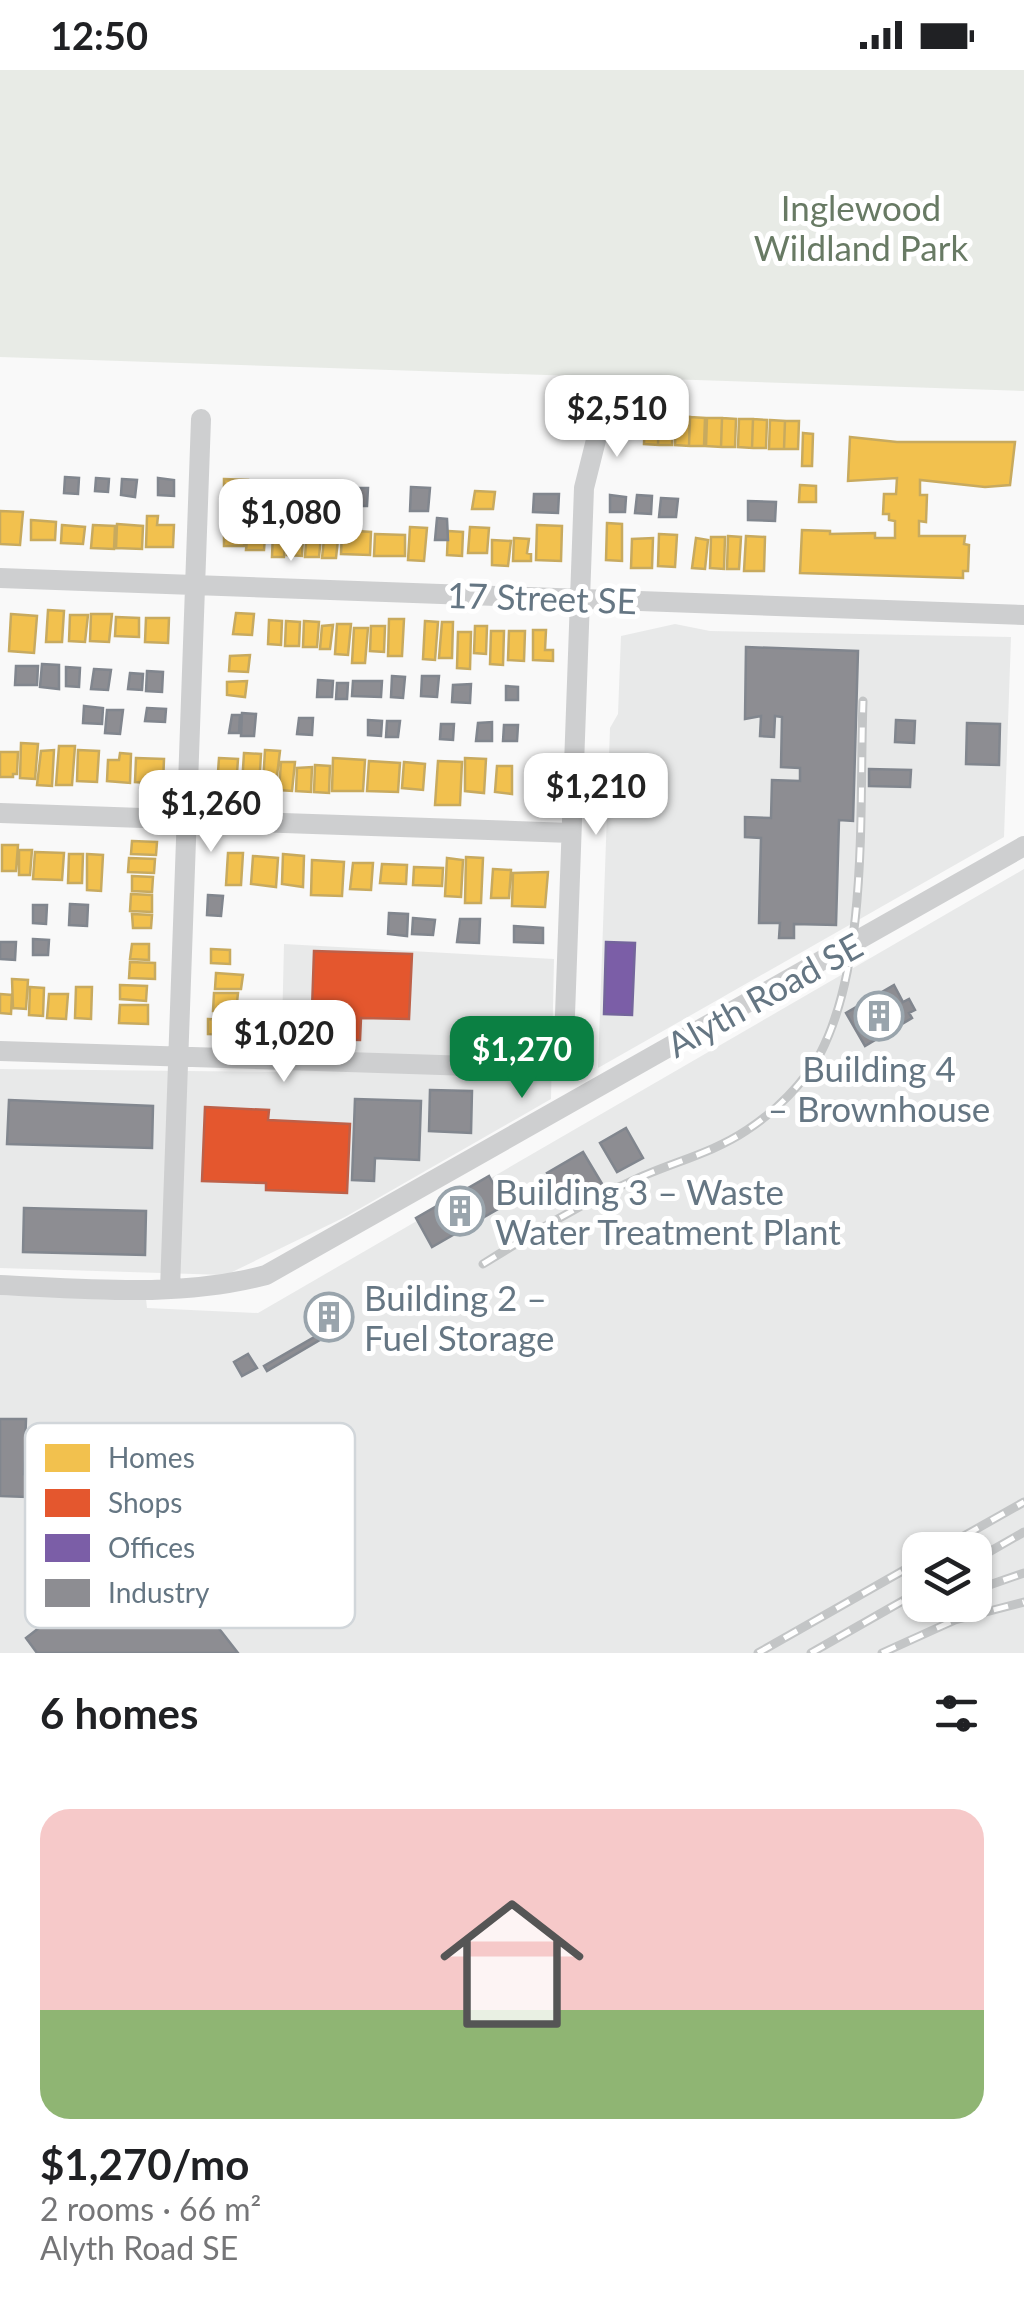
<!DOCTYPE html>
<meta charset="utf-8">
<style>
body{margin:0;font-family:Lato,sans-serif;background:#f2f2f2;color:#202124;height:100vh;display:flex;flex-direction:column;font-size:38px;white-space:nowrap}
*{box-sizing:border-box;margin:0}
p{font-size:32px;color:#757577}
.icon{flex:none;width:55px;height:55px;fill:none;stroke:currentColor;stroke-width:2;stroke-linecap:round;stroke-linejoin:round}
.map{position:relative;height:1583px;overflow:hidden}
.sheet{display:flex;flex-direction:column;background:#fff;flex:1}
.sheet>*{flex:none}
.tools{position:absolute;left:902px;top:1462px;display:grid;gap:20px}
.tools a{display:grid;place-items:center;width:90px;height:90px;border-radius:20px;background:#fff;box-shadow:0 2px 8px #0004;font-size:50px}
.price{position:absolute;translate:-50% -85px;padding:0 22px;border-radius:20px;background:#fff;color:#222;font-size:32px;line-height:65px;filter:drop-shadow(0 2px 5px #0008)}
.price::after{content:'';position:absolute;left:50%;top:60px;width:30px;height:22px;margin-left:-15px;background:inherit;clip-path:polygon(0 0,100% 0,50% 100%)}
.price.active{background:#0b8043;color:#fff}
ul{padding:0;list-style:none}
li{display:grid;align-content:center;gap:20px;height:530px;padding:0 40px}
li+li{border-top:2px solid #e0e0e0}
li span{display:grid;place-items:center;height:310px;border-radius:30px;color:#555}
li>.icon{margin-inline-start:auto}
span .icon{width:180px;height:180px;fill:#fffc;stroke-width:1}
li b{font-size:42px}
h2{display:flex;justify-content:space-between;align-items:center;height:120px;padding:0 40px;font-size:42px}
.status{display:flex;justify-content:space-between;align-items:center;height:70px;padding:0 50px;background:#fff;direction:ltr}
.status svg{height:28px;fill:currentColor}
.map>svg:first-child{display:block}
.built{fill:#e8e9e9;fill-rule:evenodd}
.green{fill:#e8ebe6}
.homes{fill:#f2c14e;stroke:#c8aa5e;stroke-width:2.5}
.shops{fill:#e4572e;stroke:#be6048;stroke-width:2.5}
.offices{fill:#7b5ea7;stroke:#74659c;stroke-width:2.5}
.industry{fill:#8d8d92;stroke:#81868e;stroke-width:2.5}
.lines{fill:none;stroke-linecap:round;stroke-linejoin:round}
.minor{stroke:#cecfd0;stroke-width:20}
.rail-casing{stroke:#c3c5c6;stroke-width:9}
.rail{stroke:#fff;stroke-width:5;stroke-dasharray:15;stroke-linecap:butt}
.labels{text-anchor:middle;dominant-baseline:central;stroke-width:10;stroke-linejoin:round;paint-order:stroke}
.park-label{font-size:35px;fill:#687a64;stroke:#fff}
.street-label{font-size:35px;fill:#657683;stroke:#fff}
.poi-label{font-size:35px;fill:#657683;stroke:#fff;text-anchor:start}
.key{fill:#fff;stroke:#d1d6da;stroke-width:2.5}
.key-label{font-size:28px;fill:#657683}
</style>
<div class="status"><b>12:50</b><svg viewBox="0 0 49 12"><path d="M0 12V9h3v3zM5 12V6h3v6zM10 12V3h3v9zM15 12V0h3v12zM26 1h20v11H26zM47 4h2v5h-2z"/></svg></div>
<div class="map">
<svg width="1024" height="1583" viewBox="0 0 1024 1583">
<rect width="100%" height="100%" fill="#f9f9f9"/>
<path class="built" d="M 675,554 L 710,561 L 1011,567 L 1004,767 L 598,998 L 610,658 L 618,644 L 621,566 Z
M 1024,799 L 1024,1583 L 0,1583 L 0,1225 L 146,1229 L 147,1238 L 258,1243 ZM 920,1480 L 975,1480 L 975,1535 L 920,1535 Z
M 284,874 L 554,889 L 551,1029 L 345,1147 L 226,1205 L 0,1198 L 0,999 L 281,1002 Z"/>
<path class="green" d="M 0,0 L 1024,0 L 1024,321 L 0,287 Z"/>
<path class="homes" d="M 645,346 L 659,346 L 658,375 L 644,374 Z
M 659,346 L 673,347 L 672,375 L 658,375 Z
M 676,346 L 690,347 L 689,376 L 675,375 Z
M 690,347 L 705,348 L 704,376 L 689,376 Z
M 707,348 L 722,348 L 721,377 L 706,376 Z
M 722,348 L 736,349 L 735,377 L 721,377 Z
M 739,349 L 753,349 L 752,378 L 738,377 Z
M 753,349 L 767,350 L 766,378 L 752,378 Z
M 770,350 L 785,351 L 784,379 L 769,379 Z
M 785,351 L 799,351 L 798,379 L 784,379 Z
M 803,363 L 813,364 L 812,396 L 802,396 Z
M 850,367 L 897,372 L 1015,372 L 1010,415 L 985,417 L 920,410 L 920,425 L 927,425 L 926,452 L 919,451 L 919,466 L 965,466 L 964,474 L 969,475 L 968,501 L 963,501 L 963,508 L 800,503 L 802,460 L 830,461 L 830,464 L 875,463 L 875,468 L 895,468 L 895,451 L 889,450 L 889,444 L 883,444 L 884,424 L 896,424 L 897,408 L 848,411 Z
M 224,409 L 248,410 L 244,476 L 224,476 Z
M 800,415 L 816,416 L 816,432 L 799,432 Z
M 475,421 L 495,422 L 493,439 L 472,439 Z
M 0,441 L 23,442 L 20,475 L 0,474 Z
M 147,446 L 158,446 L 157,455 L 174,455 L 173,477 L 146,477 Z
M 290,447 L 304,447 L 302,486 L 287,485 Z
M 31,450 L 56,452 L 55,470 L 31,470 Z
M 249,451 L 266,451 L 264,480 L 246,480 Z
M 607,453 L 622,454 L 622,491 L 606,490 Z
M 117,454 L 143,456 L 142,479 L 116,478 Z
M 62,455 L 85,457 L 83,474 L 61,473 Z
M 93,455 L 115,456 L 114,479 L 91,478 Z
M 537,455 L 562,456 L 561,491 L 536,490 Z
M 322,457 L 319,487 L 305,487 L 307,458 Z
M 410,457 L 427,458 L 424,491 L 408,490 Z
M 470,457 L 489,458 L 487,483 L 468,483 Z
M 325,460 L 339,460 L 336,488 L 322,488 Z
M 342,460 L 371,462 L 370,485 L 341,484 Z
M 273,461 L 286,462 L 284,487 L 272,487 Z
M 448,461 L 463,462 L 462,486 L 447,485 Z
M 375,464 L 405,465 L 405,486 L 374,486 Z
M 659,464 L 677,465 L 675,497 L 658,496 Z
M 728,466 L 741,467 L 739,499 L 727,499 Z
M 746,466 L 765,467 L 764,501 L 744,501 Z
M 711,467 L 725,467 L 724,499 L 710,498 Z
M 514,468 L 529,469 L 527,483 L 531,484 L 531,491 L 513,491 Z
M 653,468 L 652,498 L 631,498 L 632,469 Z
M 696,468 L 708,470 L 705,499 L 692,498 Z
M 492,470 L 511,471 L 508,496 L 492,495 Z
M 48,540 L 64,541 L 62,572 L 46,572 Z
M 236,543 L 254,544 L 252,565 L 233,564 Z
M 11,544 L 37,546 L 34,583 L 9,581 Z
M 91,544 L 112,544 L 109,572 L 90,571 Z
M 70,545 L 88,545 L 85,572 L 69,571 Z
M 116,547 L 139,548 L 139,567 L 115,566 Z
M 146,548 L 169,548 L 168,573 L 145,572 Z
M 389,549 L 404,549 L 402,586 L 388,586 Z
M 269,550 L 282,551 L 281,575 L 268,574 Z
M 286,551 L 300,552 L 299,576 L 285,576 Z
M 304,551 L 319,552 L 317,577 L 303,577 Z
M 425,551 L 438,552 L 435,590 L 423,589 Z
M 442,552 L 453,552 L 452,588 L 439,588 Z
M 337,554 L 351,554 L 348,585 L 335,584 Z
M 333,555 L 330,579 L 320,579 L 322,556 Z
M 371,556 L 385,556 L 384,582 L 370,581 Z
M 475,556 L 487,556 L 486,584 L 474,583 Z
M 354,558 L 368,558 L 365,593 L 352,593 Z
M 533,560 L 546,560 L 545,580 L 553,580 L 553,591 L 533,590 Z
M 491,561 L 504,561 L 503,595 L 490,594 Z
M 509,561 L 525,561 L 524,591 L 508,590 Z
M 458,562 L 471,562 L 470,599 L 457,598 Z
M 250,585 L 248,602 L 229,601 L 230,586 Z
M 247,611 L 245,627 L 227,625 L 227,612 Z
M 21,673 L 38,674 L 35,709 L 20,708 Z
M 59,676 L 75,676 L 72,715 L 56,715 Z
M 54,680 L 52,716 L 37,715 L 41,681 Z
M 78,680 L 99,681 L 97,712 L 77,711 Z
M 265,680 L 280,681 L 276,714 L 263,714 Z
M 0,682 L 18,682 L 17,704 L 13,704 L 13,707 L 0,707 Z
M 120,683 L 131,684 L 130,713 L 107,711 L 108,690 L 119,690 Z
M 244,683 L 261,684 L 259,717 L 242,715 Z
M 136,688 L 164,689 L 163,714 L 135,712 Z
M 219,688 L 238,689 L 236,717 L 217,716 Z
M 333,688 L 365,690 L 363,721 L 332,721 Z
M 465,688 L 486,689 L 484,723 L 465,721 Z
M 369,691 L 400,693 L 398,722 L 367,721 Z
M 438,691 L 462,692 L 460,735 L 435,735 Z
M 281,692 L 295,692 L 292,721 L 279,720 Z
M 404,692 L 425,694 L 423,720 L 402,718 Z
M 315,695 L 330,696 L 329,723 L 314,722 Z
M 497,696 L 512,696 L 512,724 L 495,722 Z
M 535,696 L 552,696 L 551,725 L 533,724 Z
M 312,697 L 311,722 L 296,721 L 297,698 Z
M 132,771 L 157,772 L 156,785 L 131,784 Z
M 2,775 L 18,775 L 16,801 L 2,801 Z
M 19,780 L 32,780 L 30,805 L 19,805 Z
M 35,782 L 64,783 L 62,810 L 33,809 Z
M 228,783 L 243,783 L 241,815 L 226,815 Z
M 69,784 L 83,784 L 82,813 L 68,813 Z
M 87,784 L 103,785 L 101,821 L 87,820 Z
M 283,784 L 304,786 L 303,817 L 282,814 Z
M 253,786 L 278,788 L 276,817 L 251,814 Z
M 466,787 L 483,788 L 481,833 L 465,833 Z
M 129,788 L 155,789 L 154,803 L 128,802 Z
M 447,788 L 463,790 L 461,827 L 445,826 Z
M 312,790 L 344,792 L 342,826 L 311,825 Z
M 353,793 L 373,793 L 371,820 L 350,819 Z
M 382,794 L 407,795 L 406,814 L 380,813 Z
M 414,797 L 443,798 L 442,816 L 413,815 Z
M 493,799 L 511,800 L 509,828 L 491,828 Z
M 548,802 L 545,837 L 512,836 L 513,803 Z
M 132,806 L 153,807 L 152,822 L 132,821 Z
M 131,824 L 152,825 L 152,842 L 130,841 Z
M 132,844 L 152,845 L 151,858 L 133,858 Z
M 132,874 L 149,874 L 149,890 L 130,889 Z
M 211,879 L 230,880 L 230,894 L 211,893 Z
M 130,892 L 155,893 L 155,909 L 129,908 Z
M 216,903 L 243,905 L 241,919 L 215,919 Z
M 12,909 L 28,910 L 26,939 L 13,938 Z
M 120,915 L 147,916 L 146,931 L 120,929 Z
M 30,917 L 44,918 L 43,946 L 29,945 Z
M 76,917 L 92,917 L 91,949 L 75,948 Z
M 214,923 L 238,923 L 236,942 L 213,941 Z
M 0,924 L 12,925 L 11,944 L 0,943 Z
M 49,924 L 68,924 L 66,949 L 47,948 Z
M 120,935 L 148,935 L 148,954 L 119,953 Z
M 208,949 L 242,951 L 241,965 L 208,964 Z"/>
<path class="shops" d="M 314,881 L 412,884 L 409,949 L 361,948 L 360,970 L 311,969 Z
M 205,1037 L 269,1040 L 268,1050 L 350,1054 L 347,1123 L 266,1120 L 266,1113 L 202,1111 Z"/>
<path class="offices" d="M 606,872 L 635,873 L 632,945 L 604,944 Z"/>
<path class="industry" d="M 65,407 L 79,408 L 78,424 L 64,423 Z
M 96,408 L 109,409 L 108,422 L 95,421 Z
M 158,408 L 174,410 L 174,426 L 158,425 Z
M 122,409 L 137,410 L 135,427 L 121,425 Z
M 329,415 L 342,415 L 341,435 L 329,435 Z
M 411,417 L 430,418 L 428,441 L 410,441 Z
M 351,418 L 368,418 L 367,436 L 350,436 Z
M 534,424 L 559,424 L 558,443 L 533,442 Z
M 610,425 L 626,427 L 625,442 L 610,442 Z
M 637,425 L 652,426 L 651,444 L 635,443 Z
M 661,428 L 678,429 L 676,447 L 659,447 Z
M 748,431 L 776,432 L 775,451 L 748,450 Z
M 437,448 L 447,449 L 448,470 L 435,470 Z
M 746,577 L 858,581 L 853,751 L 839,750 L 836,855 L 794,854 L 794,868 L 779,868 L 780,853 L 759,853 L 761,768 L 745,767 L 745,747 L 771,748 L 772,710 L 800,711 L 800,698 L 781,697 L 782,647 L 775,646 L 774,667 L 760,666 L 761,646 L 745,649 Z
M 42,594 L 59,595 L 59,619 L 40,617 Z
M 16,596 L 38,596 L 37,615 L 15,615 Z
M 66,597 L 80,598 L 79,617 L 66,616 Z
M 94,599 L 111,600 L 108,620 L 91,619 Z
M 147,601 L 163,602 L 162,622 L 146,621 Z
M 130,603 L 143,604 L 142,620 L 128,619 Z
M 392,606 L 405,607 L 403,628 L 391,627 Z
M 422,606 L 439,606 L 437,627 L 421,626 Z
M 318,610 L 333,611 L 332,627 L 317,627 Z
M 353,611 L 382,611 L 381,627 L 352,626 Z
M 337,613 L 348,613 L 347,629 L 336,629 Z
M 471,614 L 470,633 L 452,632 L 453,615 Z
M 506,616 L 518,617 L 518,630 L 506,630 Z
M 84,636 L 103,638 L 102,654 L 83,653 Z
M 147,638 L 166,639 L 165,652 L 145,651 Z
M 107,640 L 123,640 L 120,664 L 105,663 Z
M 242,643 L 256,644 L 254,666 L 241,666 Z
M 232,645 L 240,645 L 239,663 L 229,663 Z
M 299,648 L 313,648 L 312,665 L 297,664 Z
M 368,650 L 382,651 L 381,666 L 368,665 Z
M 896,650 L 915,651 L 914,673 L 895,672 Z
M 387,651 L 400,651 L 398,667 L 386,667 Z
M 492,652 L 492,671 L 476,671 L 478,653 Z
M 967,653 L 1000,654 L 999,695 L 966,694 Z
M 441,654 L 454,654 L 453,670 L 440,669 Z
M 504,655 L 518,655 L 517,671 L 503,671 Z
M 869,699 L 911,700 L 910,717 L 869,716 Z
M 208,825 L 223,826 L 221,846 L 207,845 Z
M 70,834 L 88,835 L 87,856 L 69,855 Z
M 33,835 L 47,835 L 46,854 L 33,853 Z
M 389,843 L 408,844 L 407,866 L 388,864 Z
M 413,848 L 435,850 L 433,865 L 412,864 Z
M 460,849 L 480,849 L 479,873 L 457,872 Z
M 514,856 L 543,858 L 543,873 L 514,872 Z
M 33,869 L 49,870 L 48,885 L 33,885 Z
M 0,872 L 16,872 L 15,890 L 0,889 Z
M 894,915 L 903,932 L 909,929 L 915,940 L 909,943 L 912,948 L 865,976 L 846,943 Z
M 430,1020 L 472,1021 L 471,1063 L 429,1061 Z
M 355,1029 L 421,1031 L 419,1090 L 375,1088 L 374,1111 L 352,1110 Z
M 9,1030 L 153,1036 L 152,1078 L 7,1074 Z
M 626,1058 L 643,1088 L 617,1102 L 600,1073 Z
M 583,1082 L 604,1117 L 567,1138 L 547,1103 Z
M 489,1106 L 505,1135 L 432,1177 L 416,1148 Z
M 24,1138 L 146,1141 L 145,1185 L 23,1182 Z
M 333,1236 L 340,1249 L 325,1257 L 318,1245 Z
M 323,1262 L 325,1267 L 267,1301 L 264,1296 Z
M 248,1284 L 257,1298 L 242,1306 L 234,1292 Z
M 0,1349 L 26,1349 L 24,1404 L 27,1404 L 27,1397 L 36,1398 L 36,1404 L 56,1405 L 55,1428 L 0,1426 Z
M 201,1432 L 259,1506 L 210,1547 L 238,1583 L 37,1583 L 26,1568 Z"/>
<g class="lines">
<path class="minor" d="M 0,508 L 1024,545
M 0,743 L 571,763
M 0,981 L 536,998 L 557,992 L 564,973 L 584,418 L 601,350
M 0,1215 C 88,1219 181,1228 266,1205 L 1024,776
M 170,1219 L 201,349"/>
<g class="rail-casing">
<path id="rail" d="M 483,1194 C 533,1163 582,1133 636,1109 C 673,1092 713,1083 747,1060 C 775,1042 804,1013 820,984 C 869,889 859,737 863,631
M 939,1480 L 1024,1432
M 975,1490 L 1024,1462
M 975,1520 L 1024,1503
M 925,1542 L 941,1535
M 758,1583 L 920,1491
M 811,1583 L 920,1521
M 882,1583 L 955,1550 L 1024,1532"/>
</g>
<use href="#rail" class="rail"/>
</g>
<defs>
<g id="building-ring" transform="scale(2.5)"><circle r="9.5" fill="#fff" stroke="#99a4ac" stroke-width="1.5"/><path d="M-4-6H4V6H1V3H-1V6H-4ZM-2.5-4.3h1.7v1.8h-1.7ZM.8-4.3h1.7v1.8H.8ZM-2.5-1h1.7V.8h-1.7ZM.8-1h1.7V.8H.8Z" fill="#99a4ac"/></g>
</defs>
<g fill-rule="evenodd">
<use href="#building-ring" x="879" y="946"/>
<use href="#building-ring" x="460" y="1141"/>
<use href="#building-ring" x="329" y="1247"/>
</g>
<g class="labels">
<g class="park-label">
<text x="861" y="137">Inglewood<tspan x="861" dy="40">Wildland Park</tspan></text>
</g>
<g class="street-label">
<text transform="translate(542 527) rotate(2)">17 Street SE</text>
<text transform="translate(764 924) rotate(-29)">Alyth Road SE</text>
</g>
<g class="poi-label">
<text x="879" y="998" text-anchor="middle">Building 4<tspan x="879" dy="40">– Brownhouse</tspan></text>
<text x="495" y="1121">Building 3 – Waste<tspan x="495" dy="40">Water Treatment Plant</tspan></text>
<text x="364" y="1227">Building 2 –<tspan x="364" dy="40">Fuel Storage</tspan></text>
</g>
</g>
<rect x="25" y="1353" width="330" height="205" rx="15" class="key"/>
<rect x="45" y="1374" width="45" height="28" fill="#f2c14e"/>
<rect x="45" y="1419" width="45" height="28" fill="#e4572e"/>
<rect x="45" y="1464" width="45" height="28" fill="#7b5ea7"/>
<rect x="45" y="1509" width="45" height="28" fill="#8d8d92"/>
<g class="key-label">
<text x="108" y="1398">Homes</text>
<text x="108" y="1443">Shops</text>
<text x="108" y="1488">Offices</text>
<text x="108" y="1533">Industry</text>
</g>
</svg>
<div class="tools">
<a><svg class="icon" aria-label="layers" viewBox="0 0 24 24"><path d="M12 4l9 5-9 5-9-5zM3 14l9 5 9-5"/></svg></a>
</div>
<b class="price" style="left:617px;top:390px">$2,510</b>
<b class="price" style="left:291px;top:494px">$1,080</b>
<b class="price" style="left:596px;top:768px">$1,210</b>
<b class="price" style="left:211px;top:785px">$1,260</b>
<b class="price" style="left:284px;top:1015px">$1,020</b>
<b class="price active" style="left:522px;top:1031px">$1,270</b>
</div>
<section class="sheet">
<h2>6 homes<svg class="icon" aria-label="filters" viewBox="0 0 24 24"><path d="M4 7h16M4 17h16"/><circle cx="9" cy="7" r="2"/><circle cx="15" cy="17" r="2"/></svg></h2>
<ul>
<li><span style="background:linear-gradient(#f6c9c9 65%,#8fb573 0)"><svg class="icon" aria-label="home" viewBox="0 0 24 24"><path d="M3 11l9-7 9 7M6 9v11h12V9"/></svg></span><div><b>$1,270/mo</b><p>2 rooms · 66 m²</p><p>Alyth Road SE</p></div></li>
</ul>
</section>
